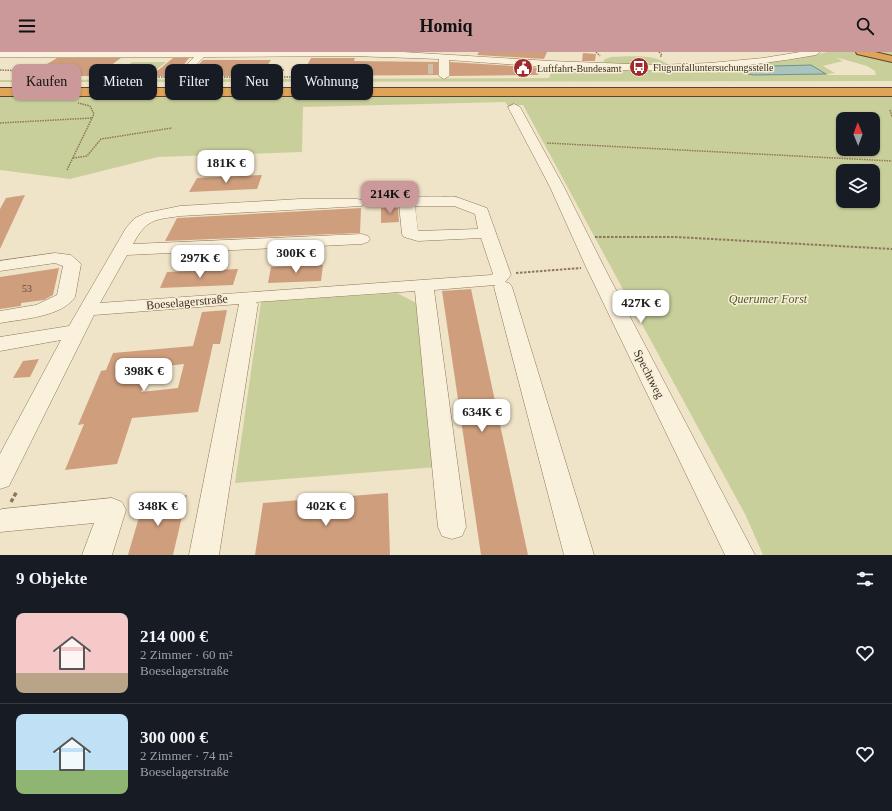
<!DOCTYPE html>
<html lang="de">
<meta charset="utf-8">
<style>
body{margin:0;font-family:"Times New Roman",serif;background:#242831;color:#f1f3f6;height:100vh;display:flex;flex-direction:column;font-size:15px;white-space:nowrap}
*{box-sizing:border-box;margin:0}
p{font-size:13px;color:#9ea1a6}
.icon{flex:none;width:22px;height:22px;fill:none;stroke:currentColor;stroke-width:2;stroke-linecap:round;stroke-linejoin:round}
.map{position:relative;height:503px;overflow:hidden}
.details{display:flex;flex-direction:column;background:#171b24;flex:1}
.details>*{flex:none}
.top-card{position:absolute;left:12px;top:12px;width:400px;height:36px;display:flex;gap:8px}
.needle{width:26px;rotate:359deg}
.buttons{position:absolute;left:836px;top:60px;display:grid;gap:8px}
.buttons a{display:grid;place-items:center;width:44px;height:44px;border-radius:8px;background:#171b24;box-shadow:0 1px 3px #0004;font-size:20px}
.price{position:absolute;translate:-50% -34px;padding:0 9px;border-radius:8px;background:#fff;color:#222;font-size:13px;line-height:26px;filter:drop-shadow(0 1px 2px #0008)}
.price::after{content:'';position:absolute;left:50%;top:24px;width:12px;height:9px;margin-left:-6px;background:inherit;clip-path:polygon(0 0,100% 0,50% 100%)}
.price.current{background:#cc999b;color:#111}
ul{padding:0;list-style:none}
li{display:flex;align-items:center;gap:12px;height:100px;padding:0 16px}
li+li{border-top:1px solid #363941}
li span{display:grid;place-items:center;flex:none;width:112px;height:80px;border-radius:8px;color:#555}
li>.icon{margin-inline-start:auto}
span .icon{width:48px;height:48px;fill:#fffc;stroke-width:1}
li b{font-size:17px}
h2{display:flex;justify-content:space-between;align-items:center;height:48px;padding:0 16px;font-size:17px}
.chip{padding:0 14px;border-radius:8px;background:#171b24;box-shadow:0 1px 3px #0004;font-size:14px;line-height:36px}
.chip.current{background:#cc999b;color:#111}
header{display:flex;justify-content:space-between;align-items:center;height:52px;padding:0 16px;background:#cc999b;color:#111;font-size:18px;font-weight:800}
.map>svg:first-child{display:block}
.green{fill:#c9cf9b;fill-rule:evenodd}
.water{fill:#a9c4bc;stroke:#6f938a}
.building{fill:#cf9f7d;fill-rule:evenodd}
.lines{fill:none;stroke-linecap:round;stroke-linejoin:round}
.minor-tunnel{stroke:#ccc0a6;stroke-width:10;stroke-dasharray:10 5;stroke-linecap:butt}
.minor-casing{stroke:#8d765c;stroke-width:1}
.highway-casing{stroke:#5b4430;stroke-width:2}
.path-far2{stroke:#8d765c;stroke-width:1.5;stroke-dasharray:1.5 1;stroke-linecap:butt}
.path-far1{stroke:#8d765c;stroke-width:2;stroke-dasharray:2.5 1.5;stroke-linecap:butt}
.path{stroke:#8d765c;stroke-width:3.5;stroke-dasharray:4 2.5;stroke-linecap:butt}
.minor{fill:#faf1dc;fill-rule:evenodd}
.highway{fill:#e0a458;fill-rule:evenodd}
.labels{text-anchor:middle;dominant-baseline:central;stroke-width:3;stroke-linejoin:round;paint-order:stroke}
.far-poi-label{font-size:10px;fill:#3d2e20;stroke:#f7eed8;text-anchor:start}
.number-label{font-size:10px;fill:#624a37}
.park-label{font-size:12px;font-style:italic;fill:#4d5a26;stroke:#f7eed8}
.street-label{font-size:12px;fill:#3d2e20;stroke:#f7eed8}
</style>
<header><svg class="icon" aria-label="menu" viewBox="0 0 24 24"><path d="M4 6h16M4 12h16M4 18h16"/></svg>Homiq<svg class="icon" aria-label="search" viewBox="0 0 24 24"><circle cx="10" cy="10" r="6"/><path d="M15 15l6 6"/></svg></header>
<div class="map">
<svg width="892" height="503" viewBox="0 0 892 503">
<rect width="100%" height="100%" fill="#f0e4c8"/>
<path class="green" d="M 828,0 L 892,0 L 892,29 L 0,30 L 0,28 L 549,26 L 552,16 C 596,16 639,16 683,15 C 732,13 780,10 828,0 ZM 835,5 L 867,14 L 875,19 L 876,23 L 830,23 L 827,22 L 835,21 L 823,14 L 843,9 Z
M 611,5 C 629,5 653,1 669,13 L 640,12 L 639,10 L 635,10 L 635,12 L 609,12 L 603,9 L 605,7 Z
M 132,10 L 166,10 L 150,23 L 115,23 Z
M 520,44 L 892,45 L 892,503 L 763,503 L 746,464 L 523,53 L 508,54 L 505,50 L 303,55 L 302,100 L 158,105 L 70,127 L 0,118 L 0,45 ZM 843,67 L 873,67 L 873,97 L 843,97 ZM 843,119 L 873,119 L 873,149 L 843,149 Z
M 397,241 L 420,253 L 437,415 L 235,431 L 261,250 Z"/>
<path class="water" d="M 811,13 L 826,22 L 754,23 L 748,22 L 738,15 Z"/>
<path class="building" d="M 479,0 L 547,0 L 544,7 L 477,3 Z
M 583,1 L 596,2 L 595,9 L 582,9 Z
M 57,6 L 121,6 L 96,24 L 27,24 Z
M 173,6 L 189,6 L 182,15 L 184,19 L 205,21 L 208,19 L 208,17 L 205,15 L 198,13 L 203,8 L 271,8 L 260,24 L 151,24 Z
M 311,6 L 355,6 L 354,9 L 438,10 L 438,23 L 301,24 Z
M 450,10 L 514,14 L 541,16 L 538,23 L 450,24 Z
M 262,123 L 257,137 L 189,140 L 197,126 Z
M 25,143 L 0,197 L 0,157 L 6,146 Z
M 361,156 L 360,181 L 165,189 L 177,166 Z
M 381,156 L 398,156 L 399,170 L 381,171 Z
M 323,213 L 321,229 L 268,231 L 271,215 Z
M 59,216 L 53,243 L 44,248 L 21,251 L 21,254 L 0,257 L 0,225 Z
M 238,217 L 233,233 L 160,236 L 167,220 Z
M 471,237 L 528,503 L 481,503 L 442,239 Z
M 227,258 L 220,292 L 213,292 L 198,360 L 132,366 L 117,412 L 65,418 L 84,372 L 78,373 L 101,319 L 106,318 L 113,301 L 193,294 L 202,260 ZM 184,312 L 178,336 L 141,340 L 149,316 Z
M 39,307 L 30,325 L 13,326 L 23,309 Z
M 388,441 L 390,503 L 255,503 L 263,451 Z
M 187,443 L 173,503 L 128,503 L 144,448 Z"/>
<g class="lines">
<path class="minor-tunnel" d="M 428,17 L 433,17"/>
<g class="minor-casing">
<path id="minor" d="M 0,0 L 403,0 L 550,9 L 657,13 L 710,11 L 763,6 L 800,0 L 820,0 L 816,3 C 781,9 746,14 710,17 C 623,22 535,14 449,8 L 449,24 L 444,27 L 439,24 L 439,7 L 353,4 L 204,5 L 195,14 L 205,16 L 207,18 L 205,20 L 185,18 L 183,16 L 194,5 L 0,5 Z
M 514,52 L 520,55 L 564,135 L 604,215 L 755,503 L 725,503 L 586,215 L 550,135 L 508,55 Z
M 456,145 L 487,156 L 511,223 L 505,230 L 509,231 L 512,235 L 594,503 L 564,503 L 494,235 L 495,233 L 434,238 L 466,475 L 462,484 L 452,487 L 442,484 L 438,475 L 415,239 L 256,250 L 258,252 L 219,503 L 189,503 L 239,252 L 94,263 L 9,434 L 0,437 L 0,402 L 61,288 L 0,299 L 0,285 L 69,274 L 126,176 L 135,166 L 146,161 L 180,154 L 300,147 L 357,147 L 362,148 L 364,151 L 362,154 L 180,164 C 153,168 147,167 133,192 L 362,182 L 368,184 L 370,187 L 368,190 L 362,192 L 127,203 L 100,251 L 491,223 L 493,222 L 481,186 L 418,189 L 404,185 L 402,182 L 399,152 C 407,142 443,145 456,145 ZM 415,154 L 454,154 L 475,162 L 478,177 L 418,179 Z
M 55,201 L 71,203 L 81,212 L 75,245 C 62,265 22,267 0,271 L 0,259 L 36,253 L 57,243 L 63,214 L 55,211 L 0,219 L 0,209 Z
M 112,446 L 122,450 L 126,458 L 112,503 L 82,503 L 94,471 L 0,480 L 0,458 L 2,457 Z"/>
</g>
<g class="highway-casing">
<path id="highway" d="M 856,0 L 875,0 L 892,4 L 892,10 L 857,2 Z
M 0,36 L 892,36 L 892,44 L 0,44 Z"/>
</g>
<path class="path-far2" d="M 596,0 L 600,4
M 659,0 L 662,3 L 660,5
M 329,17 L 358,17
M 0,18 L 28,19
M 270,19 L 285,18
M 141,25 L 184,25
M 209,25 L 368,25
M 890,58 L 892,65
M 0,71 L 92,66
M 547,91 L 892,109
M 73,106 L 87,104 L 101,87 L 172,76
M 67,118 L 94,62 L 90,54 L 78,51"/>
<path class="path-far1" d="M 595,185 L 676,185 L 892,197
M 516,221 L 581,216"/>
<path class="path" d="M 11,450 L 17,439"/>
<use href="#minor" class="minor"/>
<use href="#highway" class="highway"/>
</g>
<defs>
<g id="bus-disc" transform="scale(1)"><circle r="9.5" fill="#9e2a2b" stroke="#f7eed8"/><path d="M-5-6H5V4H4V6H2V4H-2V6H-4V4H-5ZM-3.5-4V0h7V-4ZM-3.5 1.2v1.5H-2V1.2ZM2 1.2v1.5H3.5V1.2Z" fill="#fff"/></g>
<g id="civic-disc" transform="scale(1)"><circle r="9.5" fill="#9e2a2b" stroke="#f7eed8"/><path d="M-.6-6.5H3V-4.5H.6V-3L4-1V1h2V6H-6V1h2V-1L-.6-3ZM-1.2 2.5V6h2.4V2.5Z" fill="#fff"/></g>
</defs>
<g fill-rule="evenodd">
<use href="#bus-disc" x="639" y="15"/>
<use href="#civic-disc" x="523" y="16"/>
</g>
<g class="labels">
<g class="far-poi-label">
<text x="653" y="15">Flugunfalluntersuchungsstelle</text>
<text x="537" y="16">Luftfahrt-Bundesamt</text>
</g>
<g class="number-label">
<text x="27" y="236">53</text>
</g>
<g class="park-label">
<text x="768" y="247">Querumer Forst</text>
</g>
<g class="street-label">
<text transform="translate(187 250) rotate(-5)">Boeselagerstraße</text>
<text transform="translate(649 322) rotate(63)">Spechtweg</text>
</g>
</g>
</svg>
<div class="buttons">
<a><svg class="needle" viewBox="-14 -14 28 28"><path d="M0-13l5 13h-10z" fill="#e53935"/><path d="M0 13l5-13h-10z" fill="#9ea1a6"/></svg></a>
<a><svg class="icon" aria-label="layers" viewBox="0 0 24 24"><path d="M12 4l9 5-9 5-9-5zM3 14l9 5 9-5"/></svg></a>
</div>
<b class="price" style="left:226px;top:132px">181K €</b>
<b class="price current" style="left:390px;top:163px">214K €</b>
<b class="price" style="left:296px;top:222px">300K €</b>
<b class="price" style="left:200px;top:227px">297K €</b>
<b class="price" style="left:641px;top:272px">427K €</b>
<b class="price" style="left:144px;top:340px">398K €</b>
<b class="price" style="left:482px;top:381px">634K €</b>
<b class="price" style="left:158px;top:475px">348K €</b>
<b class="price" style="left:326px;top:475px">402K €</b>
<div class="top-card">
<a class="chip current">Kaufen</a>
<a class="chip">Mieten</a>
<a class="chip">Filter</a>
<a class="chip">Neu</a>
<a class="chip">Wohnung</a>
</div>
</div>
<section class="details">
<h2>9 Objekte<svg class="icon" aria-label="filters" viewBox="0 0 24 24"><path d="M4 7h16M4 17h16"/><circle cx="9" cy="7" r="2"/><circle cx="15" cy="17" r="2"/></svg></h2>
<ul>
<li><span style="background:linear-gradient(#f6c9c9 75%,#b9a48a 0)"><svg class="icon" aria-label="home" viewBox="0 0 24 24"><path d="M3 11l9-7 9 7M6 9v11h12V9"/></svg></span><div><b>214 000 €</b><p>2 Zimmer · 60 m²</p><p>Boeselagerstraße</p></div><svg class="icon" aria-label="heart" viewBox="0 0 24 24"><path d="M12 20l-8-8c-3-5 5-10 8-4 3-6 11-1 8 4z"/></svg></li>
<li><span style="background:linear-gradient(#bfe0f5 70%,#8fb573 0)"><svg class="icon" aria-label="home" viewBox="0 0 24 24"><path d="M3 11l9-7 9 7M6 9v11h12V9"/></svg></span><div><b>300 000 €</b><p>2 Zimmer · 74 m²</p><p>Boeselagerstraße</p></div><svg class="icon" aria-label="heart" viewBox="0 0 24 24"><path d="M12 20l-8-8c-3-5 5-10 8-4 3-6 11-1 8 4z"/></svg></li>
</ul>
</section>
